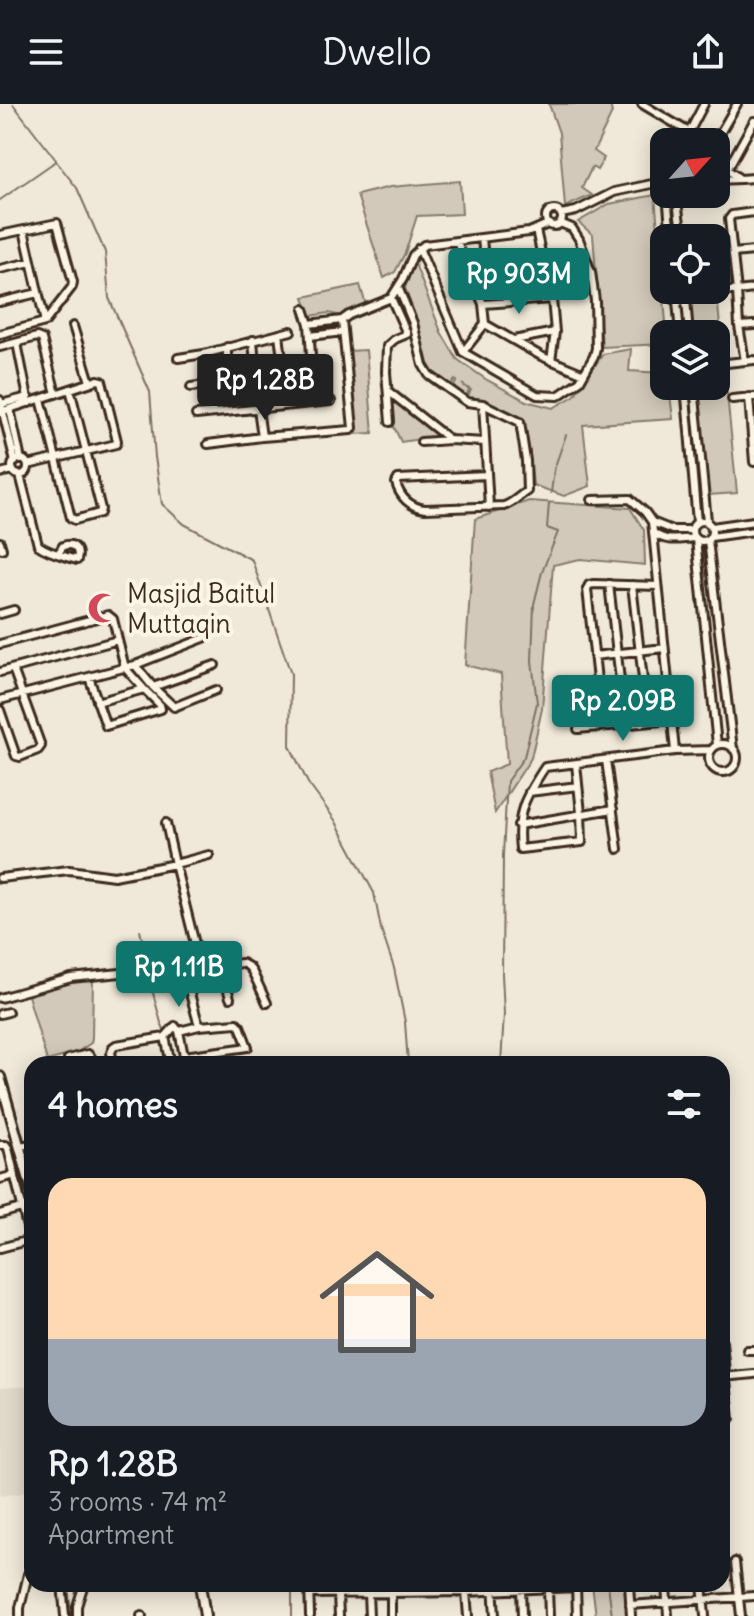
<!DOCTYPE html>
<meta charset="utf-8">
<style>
body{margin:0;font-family:Delius,sans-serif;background:#242831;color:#f1f3f6;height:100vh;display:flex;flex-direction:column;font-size:30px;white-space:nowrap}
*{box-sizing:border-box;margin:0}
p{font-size:26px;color:#9ea1a6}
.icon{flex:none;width:44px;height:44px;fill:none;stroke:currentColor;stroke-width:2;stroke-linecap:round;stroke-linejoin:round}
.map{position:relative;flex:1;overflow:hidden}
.side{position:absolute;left:24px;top:952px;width:706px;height:536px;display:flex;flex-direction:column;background:#171b24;border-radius:24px;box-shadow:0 4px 20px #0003}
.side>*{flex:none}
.needle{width:52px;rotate:63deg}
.tools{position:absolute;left:650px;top:24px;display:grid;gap:16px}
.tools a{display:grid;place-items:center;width:80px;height:80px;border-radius:16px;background:#171b24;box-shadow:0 4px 20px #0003;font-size:40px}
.price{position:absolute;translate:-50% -68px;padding:0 18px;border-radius:8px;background:#0f766e;color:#fff;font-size:26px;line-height:52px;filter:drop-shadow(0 2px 4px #0008)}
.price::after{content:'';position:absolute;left:50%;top:48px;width:24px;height:18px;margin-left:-12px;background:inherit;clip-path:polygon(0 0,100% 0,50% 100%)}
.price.active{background:#222;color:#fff}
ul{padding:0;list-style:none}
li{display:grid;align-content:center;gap:16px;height:424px;padding:0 24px}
li span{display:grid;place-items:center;height:248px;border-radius:24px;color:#555}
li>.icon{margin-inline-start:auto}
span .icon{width:144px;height:144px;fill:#fffc;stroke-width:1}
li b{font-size:34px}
h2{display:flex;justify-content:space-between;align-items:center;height:96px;padding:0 24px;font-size:34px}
header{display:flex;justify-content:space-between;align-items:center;height:104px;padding:0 24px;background:#171b24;font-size:36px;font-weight:600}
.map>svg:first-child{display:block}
.built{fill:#e1d9c9}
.green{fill:#d2c9ba;stroke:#867a6c;stroke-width:2}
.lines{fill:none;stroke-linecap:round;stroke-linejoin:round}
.stream{stroke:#7e7163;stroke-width:2}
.street-casing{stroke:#3b2a1e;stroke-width:12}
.secondary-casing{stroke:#3b2a1e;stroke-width:14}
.street{stroke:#fcf5e5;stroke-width:6}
.secondary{stroke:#fcf5e5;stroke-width:8}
.labels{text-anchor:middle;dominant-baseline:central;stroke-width:8;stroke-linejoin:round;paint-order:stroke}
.poi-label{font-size:26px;fill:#3b2a1e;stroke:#fcf5e5;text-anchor:start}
</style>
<header><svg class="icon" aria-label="menu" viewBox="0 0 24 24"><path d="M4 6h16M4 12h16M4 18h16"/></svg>Dwello<svg class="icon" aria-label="share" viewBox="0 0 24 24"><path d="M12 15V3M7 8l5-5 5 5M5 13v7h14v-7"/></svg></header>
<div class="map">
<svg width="754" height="1512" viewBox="0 0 754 1512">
<rect width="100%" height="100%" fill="#f0e9d9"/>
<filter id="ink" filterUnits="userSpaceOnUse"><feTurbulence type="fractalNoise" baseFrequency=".0125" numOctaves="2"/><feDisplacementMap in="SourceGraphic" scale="16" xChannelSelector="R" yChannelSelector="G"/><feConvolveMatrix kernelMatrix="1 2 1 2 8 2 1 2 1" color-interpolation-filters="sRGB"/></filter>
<g filter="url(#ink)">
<path class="built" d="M 32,1282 L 32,1388 L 0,1392 L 0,1284 Z"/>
<path class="green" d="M 549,0 L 610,0 L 612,9 L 594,47 L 604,54 L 597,66 L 592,63 L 582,84 L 592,91 L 565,103 L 559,29 Z
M 460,77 L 462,110 L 417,112 L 405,149 L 395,168 L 384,174 L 357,91 L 390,83 Z
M 655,91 L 667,230 L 664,230 L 664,240 L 602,243 L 593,131 L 578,118 L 609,100 Z
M 414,157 L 441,228 L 457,255 L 487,276 L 526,297 L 553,304 L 574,292 L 603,250 L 631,245 L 629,267 L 664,269 L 664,282 L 669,282 L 673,315 L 583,321 L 590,382 L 564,392 L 533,381 L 529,344 L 522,316 L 485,296 L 467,294 L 471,286 L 462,280 L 469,286 L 465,293 L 452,284 L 457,277 L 455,276 L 450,282 L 431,267 L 426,258 L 417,217 L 405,184 Z
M 360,181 L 366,201 L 345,207 L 341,212 L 329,209 L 310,212 L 304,193 Z
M 717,192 L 737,389 L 708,391 L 698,282 L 716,282 L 716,230 L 693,230 L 690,198 L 693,194 Z
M 366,246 L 373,329 L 354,330 L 348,247 Z
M 392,294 L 439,332 L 401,338 L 393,321 Z
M 529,397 L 630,404 L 644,426 L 645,461 L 580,455 L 553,461 L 542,605 L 531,654 L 495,709 L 487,668 L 507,660 L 501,570 L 465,561 L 475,415 Z
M 93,874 L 92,934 L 91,939 L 76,949 L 47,957 L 27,888 L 61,877 Z
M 592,1480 L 624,1480 L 628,1512 L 596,1512 Z"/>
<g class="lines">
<path class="stream" d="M 13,0 L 56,56
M 0,96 L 56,57 L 77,84 L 105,148 L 109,194 L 150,288 L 155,353 L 162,400 L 184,420 L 252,456 L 291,570 L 290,642 L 308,679 L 335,716 L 374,789 L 381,825 L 394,864 L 405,918 L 408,960
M 551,389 L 554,365 L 566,331
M 140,826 L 148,864
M 148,870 L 161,919 L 166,929
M 169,935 L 176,960
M 501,960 L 504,910 L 502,870 L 503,751 L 507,677 L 524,653 L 537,599 L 532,557 L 534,500 L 542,468 L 558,428 L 547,424 L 549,399
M 0,988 L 23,1083 L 29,1099
M 68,1480 L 71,1512
M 292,1480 L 292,1512
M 608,1480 L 612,1512"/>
<g class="street-casing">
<path id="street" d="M 642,0 L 689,28
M 684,38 L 704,0
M 715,38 L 737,0
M 716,57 L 740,75 L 754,74
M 728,64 L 754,17
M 664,72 L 661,79 L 664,87
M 716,76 L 740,75
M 667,90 L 671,134
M 676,90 L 682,134
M546 114a8 8 0 1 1 16 0a8 8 0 1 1-16 0Z
M 561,110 L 576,107 L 614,88 L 661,78
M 24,126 L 45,218
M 0,131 L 57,119 L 73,178 L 72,183 L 45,218 L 0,230
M 482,134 L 485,166
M 458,138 L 460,149 L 471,172 L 485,166 L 517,164 L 544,158
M 419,144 L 463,248 L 537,291 L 558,292 L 580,277 L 594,252 L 596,244 L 595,197 L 591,168 L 579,135 L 572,124 L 560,119
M 733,149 L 754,147
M 0,165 L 31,158
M 398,183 L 413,219 L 423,261 L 429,271 L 467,298 L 483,300 L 520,318 L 526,357 L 527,387 C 519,392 513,399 504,402 L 425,405 C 410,403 400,393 396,379 L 398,375 L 487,371
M 754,185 L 737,187 L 739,222 L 745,257 L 754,256
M 671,186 L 672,194 L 679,198 L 686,195 L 688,186
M 688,191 L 715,187 L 737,187 L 729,115 L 732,111 L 754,108
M 686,195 L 689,230
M 677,197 L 680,230
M 0,198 L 38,189
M 483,200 L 552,195
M 304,205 L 309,220 L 314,299
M 309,220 L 342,216 L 349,211 L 391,194 L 403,175 L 413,151 L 424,141 L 529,128 L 548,120
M 485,220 L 541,252 L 584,270
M 73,222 L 90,278
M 739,222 L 754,221
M 279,230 L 284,272
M 310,232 L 343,228
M 253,236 L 256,274
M 514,236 L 555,228 L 551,184 L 542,153 L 536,126
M 17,239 L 29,299
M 0,243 L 37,233 L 42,235 L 56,290
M 227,243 L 227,261
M 463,248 L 485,220 L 483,200 L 471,172
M 204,250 L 212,309
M 178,254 L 204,250 L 291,227
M 551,257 L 555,228
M 727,259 L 745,257
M 685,282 L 697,418
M 694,282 L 707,417
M 191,283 L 256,274 L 312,270
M 388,287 L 450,336
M 749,293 L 754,358
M 41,295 L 71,414 L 75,416 L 100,409 L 101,405 L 70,285
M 732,295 L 754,293
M 0,296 L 15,358
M 1,300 L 28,293
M 483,300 L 489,403
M 258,304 L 262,333
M 10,305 L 21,356
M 0,308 L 98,276 L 102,277 L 117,337 L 116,340 L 28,361
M 196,311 L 331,297
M 390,318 L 386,268 L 387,242 L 395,235 L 407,230 L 391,194
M 421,338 L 450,336 L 485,338
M 208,340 L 262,333 L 351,326 L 353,324 L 342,216
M12 363a8 8 0 1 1 16 0a8 8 0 1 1-16 0Z
M 0,369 L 13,366
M 20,371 L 38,441 C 49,449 64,452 77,456 C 80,446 74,438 63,442 L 58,450
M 592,396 L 630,395 L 645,408 L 652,418 L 675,647
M692 427a10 10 0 1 1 20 0a10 10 0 1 1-20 0Z
M 652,418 L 672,426 L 692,426
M 712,423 L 754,417
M 654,429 C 666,439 680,435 695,434
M 711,433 L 754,427
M 696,435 L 717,641
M 708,436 L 733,645
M 0,438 L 2,445
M 609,480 L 625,620
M 632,481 L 648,618
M 0,510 L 14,506
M 0,540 L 108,511 L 113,515 L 118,536
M 594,552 L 664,544
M 135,561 L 153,583 L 174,603 L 216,586
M 0,568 L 118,536 L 125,564 L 144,585 L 97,598
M 89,573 L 106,622 L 161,605 L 160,601 L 144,585
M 153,583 L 215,561
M 0,596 L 135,561 L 204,534
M 0,606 L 16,652 L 20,653 L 38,646 L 41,642 L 13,565
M 602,622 L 587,485 L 589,481 L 594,480 L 658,482
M 578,625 L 672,616
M709 654a14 14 0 1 1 28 0a14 14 0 1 1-28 0Z
M 606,656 L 618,745
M 576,660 L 581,709 L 582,738 L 520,745 C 516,708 525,693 545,663 L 675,647 L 711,646
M 529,688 L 578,682
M 166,719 L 175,760 L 209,751
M 518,721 L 613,705
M 0,774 L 69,766 L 114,772 L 175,760 L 201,864
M 221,862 L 230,894
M 187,879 L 199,922
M 0,894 L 71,874 L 140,867 L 168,871 L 201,864 L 242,859 L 249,863 L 253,869 L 267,899
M 0,910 L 8,908
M 165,933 L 171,960
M 68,955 L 88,950 L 91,953 L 92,960
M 114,960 L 111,949 L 113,943 L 116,941 L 165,933 L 175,922 L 179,927 L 184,952 L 248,943 L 240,922 L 237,919 L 199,922 L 179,927
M 0,1041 L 6,1041 L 8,1044 L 32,1144
M 19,1042 L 32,1040
M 0,1075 L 15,1071
M 0,1110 L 32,1101
M 0,1144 L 30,1136
M 722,1238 L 730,1315
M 747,1246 L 754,1246
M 722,1273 L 754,1270
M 735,1458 L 741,1512
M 62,1480 L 65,1512
M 309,1480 L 310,1512
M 493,1480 L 495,1512
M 576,1480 L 577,1512
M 629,1480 L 631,1512
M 666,1480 L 668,1512
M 702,1480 L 705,1512
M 521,1485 L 522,1512
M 548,1485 L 549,1512
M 466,1488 L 468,1512
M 368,1489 L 369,1512
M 310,1490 L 466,1488 L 576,1483
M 338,1490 L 339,1512
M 630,1501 L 754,1492
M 20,1512 L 20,1504 L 28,1470 L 32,1467
M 77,1512 L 77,1502 L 84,1480
M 141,1512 L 142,1512
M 391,1512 L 391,1488"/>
</g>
<g class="secondary-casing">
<path id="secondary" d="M 0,973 L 32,1087
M 200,1480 L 205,1512"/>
</g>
<use href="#street" class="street"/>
<use href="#secondary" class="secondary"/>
</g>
</g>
<defs>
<g id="mosque-bare" transform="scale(2.4)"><path d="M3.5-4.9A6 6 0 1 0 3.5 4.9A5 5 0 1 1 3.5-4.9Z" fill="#d1495b" stroke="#fcf5e5" stroke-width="2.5" paint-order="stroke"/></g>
</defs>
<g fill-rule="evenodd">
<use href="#mosque-bare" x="103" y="504"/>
</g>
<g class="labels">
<g class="poi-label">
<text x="127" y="489">Masjid Baitul<tspan x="127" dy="30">Muttaqin</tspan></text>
</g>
</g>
</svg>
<div class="tools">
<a><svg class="needle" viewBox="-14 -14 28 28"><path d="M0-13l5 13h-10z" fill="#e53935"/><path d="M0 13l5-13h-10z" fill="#9ea1a6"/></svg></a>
<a><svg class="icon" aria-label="locate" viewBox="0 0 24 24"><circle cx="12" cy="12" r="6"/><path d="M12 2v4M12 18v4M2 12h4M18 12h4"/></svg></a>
<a><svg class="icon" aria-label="layers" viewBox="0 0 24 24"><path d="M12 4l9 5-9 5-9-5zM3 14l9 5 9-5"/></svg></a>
</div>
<b class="price" style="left:519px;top:212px">Rp 903M</b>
<b class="price active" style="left:265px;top:318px">Rp 1.28B</b>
<b class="price" style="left:623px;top:639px">Rp 2.09B</b>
<b class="price" style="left:179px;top:905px">Rp 1.11B</b>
<section class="side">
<h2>4 homes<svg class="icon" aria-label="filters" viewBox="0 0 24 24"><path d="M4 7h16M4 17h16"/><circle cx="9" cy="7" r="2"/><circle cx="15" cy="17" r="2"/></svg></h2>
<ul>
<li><span style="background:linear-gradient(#ffd9b3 65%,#9aa5b1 0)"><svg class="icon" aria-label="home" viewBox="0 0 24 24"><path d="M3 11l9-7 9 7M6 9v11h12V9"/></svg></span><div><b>Rp 1.28B</b><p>3 rooms · 74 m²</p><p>Apartment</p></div></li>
</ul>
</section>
</div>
